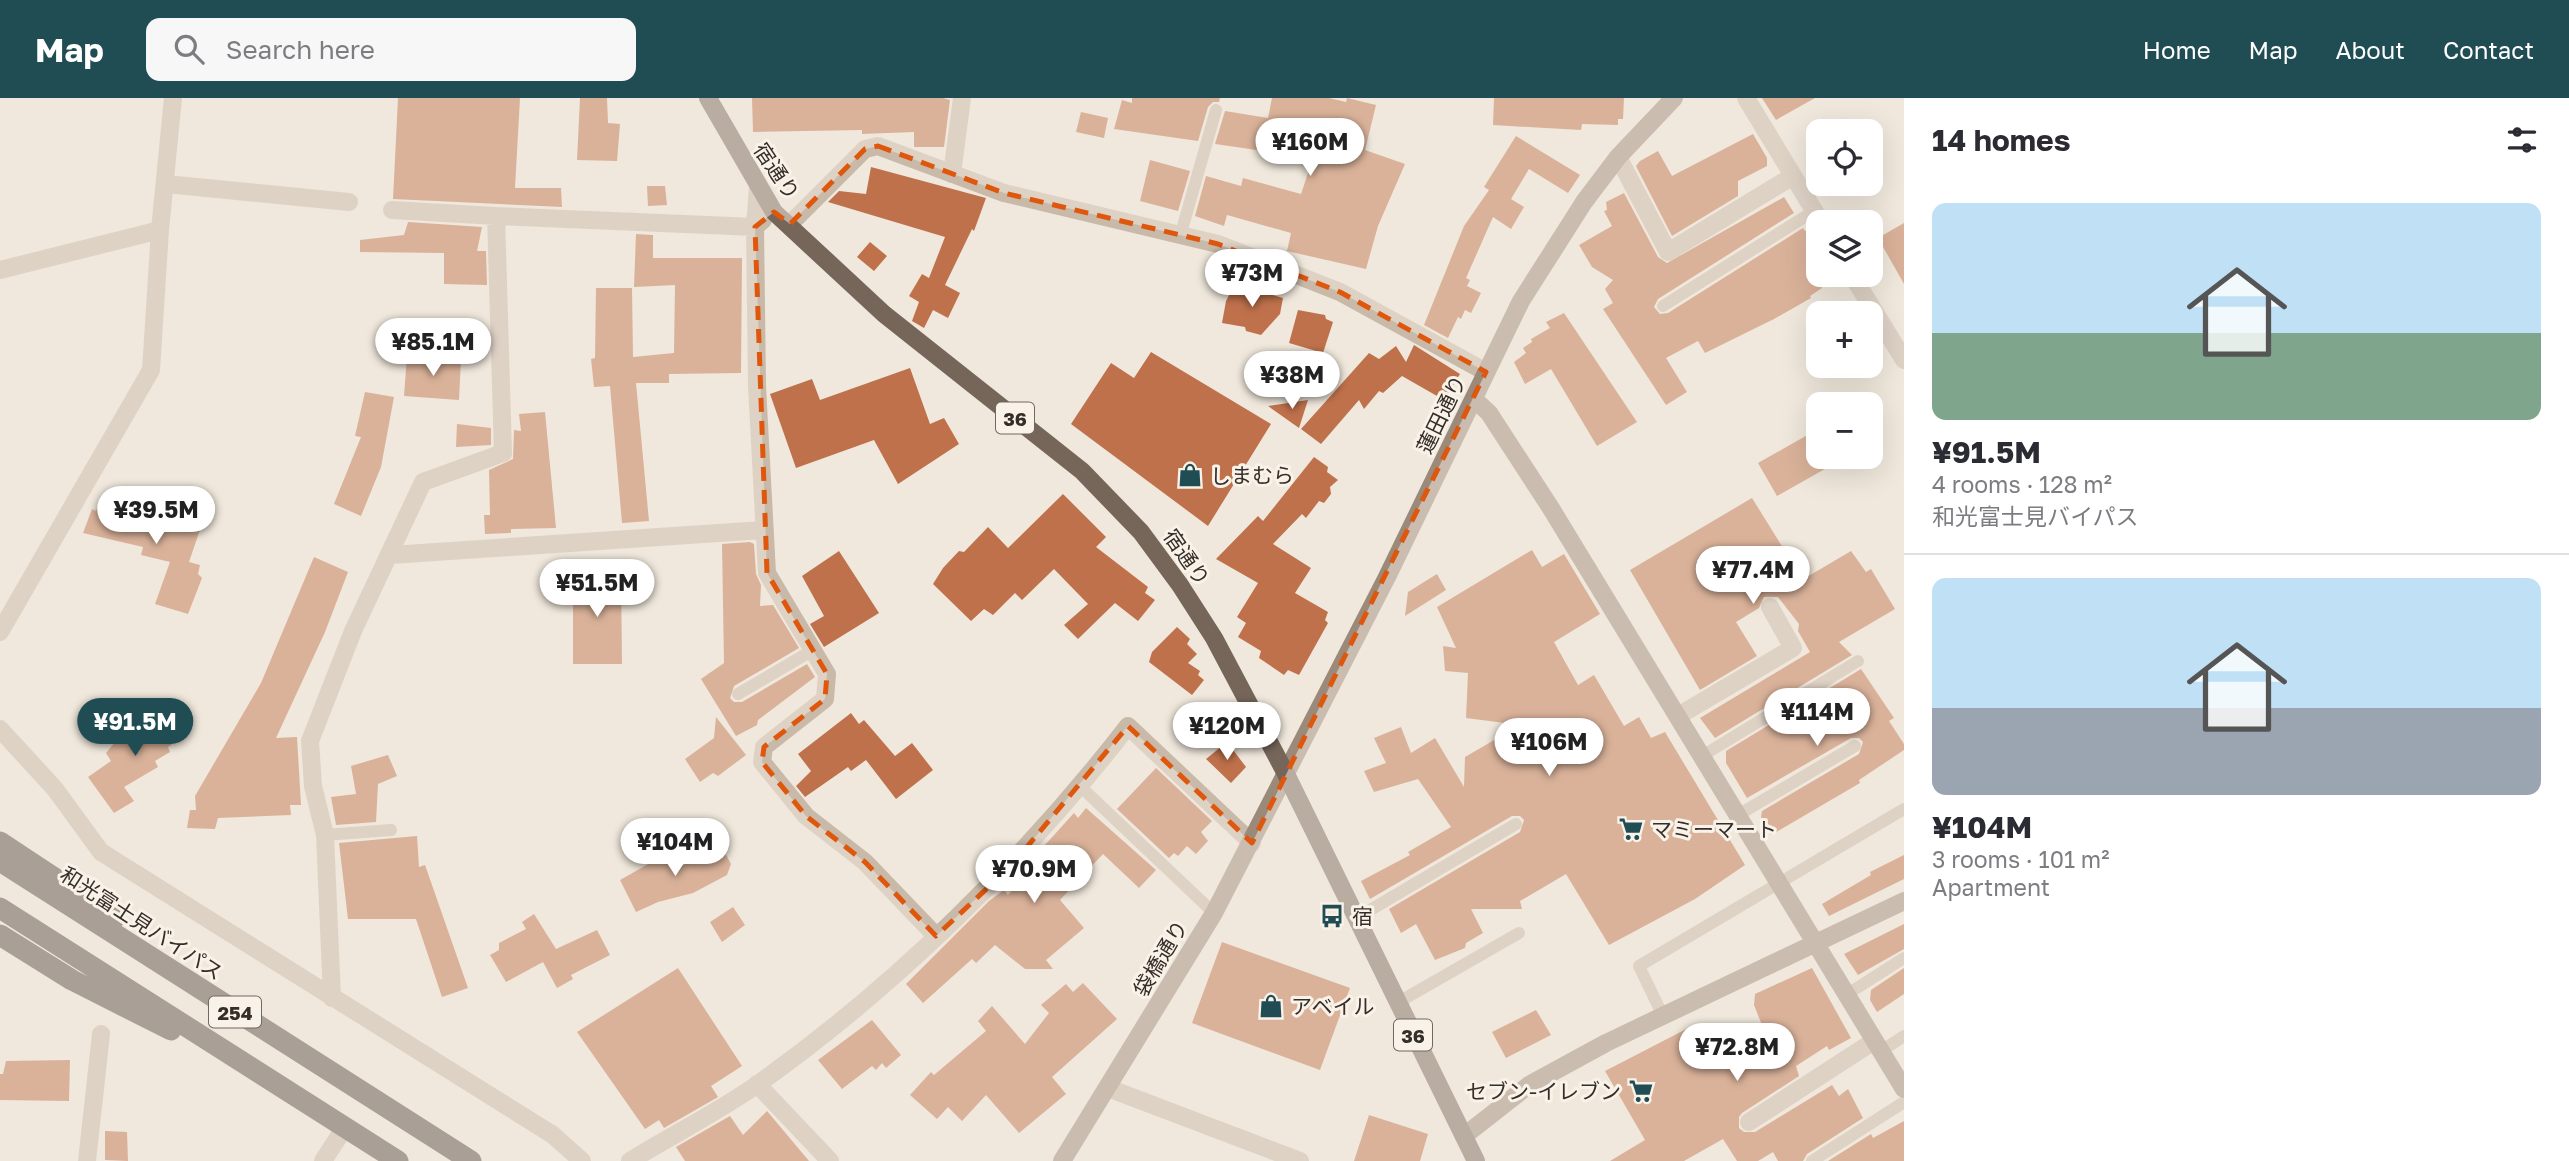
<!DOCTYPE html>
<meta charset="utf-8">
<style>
body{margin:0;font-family:"Golos Text","Noto Sans JP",sans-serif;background:#f7f7f7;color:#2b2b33;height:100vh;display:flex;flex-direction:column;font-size:26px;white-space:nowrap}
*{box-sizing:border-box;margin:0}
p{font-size:23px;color:#7c7c81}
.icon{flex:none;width:38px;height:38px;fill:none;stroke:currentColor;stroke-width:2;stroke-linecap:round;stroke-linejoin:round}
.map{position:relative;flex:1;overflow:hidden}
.panel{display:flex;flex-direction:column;background:#fff;width:665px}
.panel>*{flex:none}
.buttons{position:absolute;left:1806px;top:21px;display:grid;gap:14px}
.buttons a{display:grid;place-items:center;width:77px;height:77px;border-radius:14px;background:#fff;box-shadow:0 7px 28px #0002;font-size:35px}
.price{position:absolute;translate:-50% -60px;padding:0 16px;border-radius:24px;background:#fff;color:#222;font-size:23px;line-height:46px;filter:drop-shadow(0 2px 4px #0008)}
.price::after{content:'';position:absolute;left:50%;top:42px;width:21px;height:16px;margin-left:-10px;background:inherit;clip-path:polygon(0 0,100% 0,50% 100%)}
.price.current{background:#204d54;color:#fff}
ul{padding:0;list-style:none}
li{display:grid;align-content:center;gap:14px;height:371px;padding:0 28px}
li+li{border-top:2px solid #e1e1e2}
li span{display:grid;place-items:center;height:217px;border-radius:14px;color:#555}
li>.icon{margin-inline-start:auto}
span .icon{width:126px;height:126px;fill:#fffc;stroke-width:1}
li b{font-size:30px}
h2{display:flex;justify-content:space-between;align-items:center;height:84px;padding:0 28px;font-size:30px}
header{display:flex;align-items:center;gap:42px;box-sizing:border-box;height:98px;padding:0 35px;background:#204d54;color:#fff}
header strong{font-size:33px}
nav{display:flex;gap:38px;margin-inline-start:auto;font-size:24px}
.search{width:490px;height:63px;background:#f7f7f7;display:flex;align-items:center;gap:18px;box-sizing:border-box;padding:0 24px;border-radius:14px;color:#7c7c81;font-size:26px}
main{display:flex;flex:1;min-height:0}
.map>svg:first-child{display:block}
.building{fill:#bf714b}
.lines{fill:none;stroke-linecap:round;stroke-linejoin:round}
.lane{stroke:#c8b9a9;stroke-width:12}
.street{stroke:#c8b9a9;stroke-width:18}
.secondary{stroke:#9b897a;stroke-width:18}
.primary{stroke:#76665a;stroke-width:18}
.highway{stroke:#564840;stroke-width:21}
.marked{fill:none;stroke:#df570d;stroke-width:5;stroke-dasharray:14 9;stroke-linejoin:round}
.labels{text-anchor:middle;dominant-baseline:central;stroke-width:6;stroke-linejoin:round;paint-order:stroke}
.shield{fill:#f8f2e8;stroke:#706862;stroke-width:2}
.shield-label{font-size:19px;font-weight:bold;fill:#352d28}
.street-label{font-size:21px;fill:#352d28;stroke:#f8f2e8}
.poi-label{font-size:21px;fill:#352d28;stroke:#f8f2e8;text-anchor:start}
</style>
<header>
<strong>Map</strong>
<div class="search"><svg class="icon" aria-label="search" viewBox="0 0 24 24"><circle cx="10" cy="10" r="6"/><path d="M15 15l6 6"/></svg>Search here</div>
<nav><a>Home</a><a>Map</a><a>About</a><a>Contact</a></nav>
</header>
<main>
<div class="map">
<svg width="1904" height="1063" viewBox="0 0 1904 1063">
<rect width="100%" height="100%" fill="#f0e8dc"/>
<path class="building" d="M 398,0 L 520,0 L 515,90 L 561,90 L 562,109 L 393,101 Z
M 580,0 L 607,0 L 608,25 L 620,26 L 617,63 L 577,62 Z
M 752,0 L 943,0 L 950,2 L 944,49 L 914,49 L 914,34 L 862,36 L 862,32 L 753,34 Z
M 1132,0 L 1220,0 L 1219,4 L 1213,4 L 1208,9 L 1198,43 L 1114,31 L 1122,2 L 1132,5 Z
M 1272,0 L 1329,0 L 1346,4 L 1347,0 L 1376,7 L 1365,52 L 1405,66 L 1378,128 L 1366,171 L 1287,153 L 1291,135 L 1227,117 L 1224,128 L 1195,118 L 1206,78 L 1241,88 L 1243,80 L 1301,96 L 1313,60 L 1215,46 L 1225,13 L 1268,20 Z
M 1494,0 L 1624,0 L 1623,21 L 1618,21 L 1618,27 L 1582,26 L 1581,32 L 1493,27 Z
M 1762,0 L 1815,0 L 1776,22 Z
M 1081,14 L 1108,20 L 1104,40 L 1076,34 Z
M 1753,36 L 1767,60 L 1767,68 L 1738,83 L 1738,98 L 1672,138 L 1639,74 L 1636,68 L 1640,63 L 1658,53 L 1672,78 Z
M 1516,38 L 1580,77 L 1568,95 L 1529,71 L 1511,101 L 1524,109 L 1511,131 L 1493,119 L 1466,180 L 1470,182 L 1467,188 L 1481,195 L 1471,215 L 1465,212 L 1461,221 L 1458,219 L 1448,240 L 1424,227 L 1464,128 L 1489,92 L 1484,89 Z
M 1150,62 L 1190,73 L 1178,113 L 1140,103 Z
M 871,69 L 986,100 L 974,133 L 972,131 L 945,187 L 960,195 L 948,220 L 933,212 L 924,230 L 912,223 L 919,204 L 909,198 L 922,176 L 929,180 L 945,139 L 828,104 L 839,93 L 866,96 Z
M 647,88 L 665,88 L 667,107 L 648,108 Z
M 1624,95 L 1658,159 L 1667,165 L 1784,99 L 1794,115 L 1658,201 L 1654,209 L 1660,216 L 1668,215 L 1803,130 L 1805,133 L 1808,131 L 1818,148 L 1818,181 L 1822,190 L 1810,198 L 1811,200 L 1774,221 L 1705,255 L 1698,243 L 1666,260 L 1687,294 L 1666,307 L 1603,211 L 1613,205 L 1605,191 L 1613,182 L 1592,169 L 1579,147 L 1612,128 L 1604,113 L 1607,112 L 1606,104 Z
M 408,124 L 482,129 L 477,153 L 486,153 L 487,187 L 444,186 L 444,155 L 360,154 L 360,142 L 404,137 Z
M 1904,125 L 1904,186 L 1878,140 Z
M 636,136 L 653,137 L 653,160 L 742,160 L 741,275 L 669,276 L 669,285 L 636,285 L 649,423 L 622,425 L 610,288 L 594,289 L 591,261 L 595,260 L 596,190 L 632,190 L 633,259 L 674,255 L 675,187 L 634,189 Z
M 870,144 L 887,158 L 874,173 L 857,159 Z
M 1235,186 L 1283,200 L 1280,216 L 1261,237 L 1246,233 L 1245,229 L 1222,225 L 1226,203 Z
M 1298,212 L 1325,217 L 1326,221 L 1333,224 L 1323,255 L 1289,245 Z
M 1564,215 L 1637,324 L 1597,348 L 1551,271 L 1525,286 L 1514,264 L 1526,255 L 1523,250 L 1532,244 L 1531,241 L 1550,230 L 1546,224 Z
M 1414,247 L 1460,276 L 1444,302 L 1402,278 L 1383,295 L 1379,293 L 1364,311 L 1359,302 L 1321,346 L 1301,331 L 1369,255 L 1379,261 L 1396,248 L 1406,264 Z
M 1151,254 L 1271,326 L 1208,428 L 1071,326 L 1111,265 L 1134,280 Z
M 407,258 L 461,261 L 459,302 L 404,298 Z
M 910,270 L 930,326 L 944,320 L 959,346 L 898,386 L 874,342 L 796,370 L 770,296 L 812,281 L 820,302 Z
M 365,294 L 394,299 L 381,369 L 361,418 L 334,406 L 361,339 L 355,338 Z
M 1308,302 L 1299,330 L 1268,308 Z
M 545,314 L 556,430 L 511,431 L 511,435 L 485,436 L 484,417 L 490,417 L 489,372 L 513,361 L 514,332 L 521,333 L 519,316 Z
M 457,326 L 491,330 L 491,347 L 456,349 Z
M 1818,331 L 1818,359 L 1846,359 L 1777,398 L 1758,365 Z
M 1314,359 L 1328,369 L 1327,374 L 1338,382 L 1330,389 L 1331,396 L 1324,405 L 1319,403 L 1306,420 L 1302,416 L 1273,446 L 1311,470 L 1295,495 L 1328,514 L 1325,522 L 1328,525 L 1299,577 L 1288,572 L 1284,577 L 1259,560 L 1261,553 L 1238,539 L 1246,525 L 1237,519 L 1258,485 L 1216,461 L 1258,418 L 1263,423 Z
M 1063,396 L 1106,439 L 1096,449 L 1148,489 L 1145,495 L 1155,502 L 1138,523 L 1115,505 L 1078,541 L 1064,527 L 1088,506 L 1054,471 L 1022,502 L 1015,495 L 993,517 L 984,511 L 971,523 L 933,486 L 943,470 L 959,453 L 964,454 L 988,429 L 1008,450 Z
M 1752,400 L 1788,458 L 1792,456 L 1807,479 L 1851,453 L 1866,474 L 1871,471 L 1895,511 L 1839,544 L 1852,557 L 1715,640 L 1700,620 L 1810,554 L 1798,533 L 1799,526 L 1778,499 L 1764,499 L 1759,510 L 1736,524 L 1757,558 L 1700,592 L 1630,472 Z
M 100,403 L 182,423 L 185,411 L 205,417 L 189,464 L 200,467 L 198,476 L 202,480 L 188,516 L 155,506 L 170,464 L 141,457 L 143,449 L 83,435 L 92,411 L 96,413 Z
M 750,444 L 754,446 L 756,476 L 761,487 L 760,508 L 773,507 L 799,550 L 734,588 L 730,600 L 734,604 L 742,604 L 807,566 L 815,579 L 758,622 L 757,627 L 736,638 L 701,581 L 724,565 L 722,446 Z
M 1532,452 L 1542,469 L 1564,456 L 1600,516 L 1554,544 L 1578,587 L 1594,577 L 1624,628 L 1639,619 L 1651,640 L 1665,634 L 1745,767 L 1695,801 L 1609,847 L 1566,776 L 1520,803 L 1522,811 L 1471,811 L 1483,835 L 1466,845 L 1465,850 L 1435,862 L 1416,826 L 1401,835 L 1389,811 L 1520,734 L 1524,722 L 1520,718 L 1512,718 L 1370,801 L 1361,783 L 1410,757 L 1408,754 L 1451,729 L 1418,681 L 1374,694 L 1364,673 L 1386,665 L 1374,640 L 1401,629 L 1411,655 L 1435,640 L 1464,689 L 1465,659 L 1520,627 L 1466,620 L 1468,575 L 1445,573 L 1443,548 L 1456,550 L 1437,509 Z
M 839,453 L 879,515 L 824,549 L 810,526 L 824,518 L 802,478 Z
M 314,459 L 348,474 L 325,534 L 276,640 L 297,639 L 301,707 L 290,707 L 291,717 L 218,720 L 215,731 L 187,730 L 190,712 L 196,712 L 195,698 L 261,585 Z
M 573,475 L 621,475 L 622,566 L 573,566 Z
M 1437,476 L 1446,492 L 1405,518 L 1408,494 Z
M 1177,529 L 1190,541 L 1187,546 L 1197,556 L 1188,565 L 1200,573 L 1198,577 L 1204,582 L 1192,597 L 1149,564 L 1152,554 Z
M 1861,571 L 1894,620 L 1889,623 L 1904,646 L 1904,652 L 1859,682 L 1860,685 L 1771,737 L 1761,719 L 1762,713 L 1859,656 L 1863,644 L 1859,640 L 1851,640 L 1747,700 L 1726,665 L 1726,653 Z
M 163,613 L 182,622 L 178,642 L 168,649 L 170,654 L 155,663 L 158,669 L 124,689 L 134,703 L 114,715 L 88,679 L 111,663 L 106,655 L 115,644 Z
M 851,615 L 859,626 L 864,622 L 895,658 L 912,645 L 933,672 L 896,701 L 866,662 L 851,673 L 848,669 L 805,699 L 796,688 L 811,673 L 798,656 Z
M 716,619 L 746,657 L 718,678 L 713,675 L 700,684 L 685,661 L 714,640 Z
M 1227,644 L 1246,669 L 1231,685 L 1206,661 Z
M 388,657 L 397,678 L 378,686 L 376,724 L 336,727 L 331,699 L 356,696 L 351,668 Z
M 1156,670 L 1212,723 L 1201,734 L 1208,743 L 1196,756 L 1187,748 L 1178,758 L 1174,755 L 1169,760 L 1117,711 Z
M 1086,710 L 1156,772 L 1139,790 L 1103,756 L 1060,802 L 1084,830 L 1046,862 L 1053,871 L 1025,871 L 995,847 L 976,865 L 972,861 L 923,905 L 906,886 L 989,803 L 1004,792 L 1008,797 L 1037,763 L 1035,758 L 1074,715 L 1078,720 Z
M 417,738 L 419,769 L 425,767 L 468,890 L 442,899 L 416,821 L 348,821 L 339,745 Z
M 720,746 L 731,766 L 727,777 L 693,795 L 658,804 L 636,814 L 620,782 L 659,760 L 661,764 L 672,758 L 677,771 Z
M 1904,757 L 1904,781 L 1829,818 L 1822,806 L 1871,777 L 1870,774 Z
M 733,809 L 745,827 L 722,844 L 710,824 Z
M 534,816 L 556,851 L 597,832 L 610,857 L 571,877 L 573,881 L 557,890 L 543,864 L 506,884 L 490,857 L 499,852 L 499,845 L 526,831 L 522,824 Z
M 1904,826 L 1904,851 L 1858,877 L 1844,856 Z
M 1222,844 L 1350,890 L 1320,972 L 1192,925 Z
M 678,870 L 742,968 L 711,988 L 718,999 L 664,1030 L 659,1022 L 645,1031 L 577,934 Z
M 1812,870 L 1851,940 L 1829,952 L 1827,948 L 1796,968 L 1799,978 L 1742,1015 L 1739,1019 L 1739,1030 L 1744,1034 L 1755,1034 L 1832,987 L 1839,998 L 1848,991 L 1863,1020 L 1807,1056 L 1803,1063 L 1778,1063 L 1773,1054 L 1758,1063 L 1737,1063 L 1723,1041 L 1684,1063 L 1610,1063 L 1645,1042 L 1605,973 L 1696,926 L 1701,933 L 1708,929 L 1722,955 L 1762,927 L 1754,907 L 1755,896 Z
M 1904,870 L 1904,896 L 1877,914 L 1870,902 L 1871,892 Z
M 1083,885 L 1117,921 L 1052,979 L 1066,996 L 1019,1035 L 986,997 L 962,1023 L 948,1009 L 937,1021 L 910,997 L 931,974 L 934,977 L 986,933 L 978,923 L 992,908 L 1025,946 L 1049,915 L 1041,907 L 1066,886 L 1073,894 Z
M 1536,912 L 1551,937 L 1506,960 L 1492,934 Z
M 872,922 L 901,957 L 886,970 L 882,965 L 876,972 L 872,968 L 842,991 L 818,962 Z
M 70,962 L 69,1003 L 0,1002 L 0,976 L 3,976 L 6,963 Z
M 767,1013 L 809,1063 L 685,1063 L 676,1049 L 730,1018 L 743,1037 Z
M 1369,1017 L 1428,1036 L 1420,1063 L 1354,1063 Z
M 1904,1023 L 1904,1063 L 1828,1063 L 1871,1036 L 1873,1040 Z
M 105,1033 L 127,1034 L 128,1063 L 105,1062 Z"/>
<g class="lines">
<path class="lane" d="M 1181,135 L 1216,12
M 1663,208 L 1814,113
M 738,596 L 813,552
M 1702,658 L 1858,563
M 1081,689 L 1214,815
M 1738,717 L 1855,648
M 325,737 L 391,732
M 1355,821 L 1516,726
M 1846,897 L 1904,860
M 1397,905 L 1519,835
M 1663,918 L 1639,868 L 1904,711
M 1881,953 L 1904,938
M 1812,1063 L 1904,1004"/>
<path class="street" d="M 1746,0 L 1821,124
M 1618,59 L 1668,154 L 1793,78
M 952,76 L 962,0
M 166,86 L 349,104
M 758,89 L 755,129 L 757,288 L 767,475 L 827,576 L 825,601 L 764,649 L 762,664 L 806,718 L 865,764 L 936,838
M 496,118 L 755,129 L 763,122
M 790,126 L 865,51 L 878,48 L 1004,95 L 1218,146 L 1340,194 L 1486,274
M 0,172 L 160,132
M 1852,177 L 1904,262
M 391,457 L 763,432
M 0,534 L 151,272 L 160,132 L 173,0
M 1678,618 L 1793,550 L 1770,509
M 0,631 L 55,691 L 101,754 L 553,1037 L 582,1063
M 332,900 L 325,737 L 313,688 L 310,643 L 353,533 L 423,384 L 503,355 L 496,118 L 392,112
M 757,986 L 830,1063
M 1108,990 L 1300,1063
M 1749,1024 L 1874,943
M 87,1063 L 101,936
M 323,1063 L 345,1029
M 630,1063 C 672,1037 718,1014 758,986 C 897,887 1024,762 1128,628 L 1252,745"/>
<path class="secondary" d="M 1475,302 L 1489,315 L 1552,412 L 1904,991
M 1464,1038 L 1529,987 L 1606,945 L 1904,803
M 1062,1063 L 1214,815 L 1387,479 L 1521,203 L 1584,104 L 1618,59 L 1674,0"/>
<path class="primary" d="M 708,0 L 774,114 L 884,216 L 1082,373 L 1141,434 L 1180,487 L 1214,540 L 1285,674 L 1476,1063"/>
<path class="highway" d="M 0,744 L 115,820
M 0,763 L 471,1063
M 0,810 L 398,1063
M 0,837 L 72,882 L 171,932"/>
</g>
<path d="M0 0H1904V1063H0ZM 878,48 L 1004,95 L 1218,146 L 1340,194 L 1486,274 L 1252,745 L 1128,628 L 1011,768 L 936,838 L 865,764 L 806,718 L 762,664 L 764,649 L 825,601 L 827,576 L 767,475 L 755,129 L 774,114 L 790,126 L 865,51 Z" fill="#f0e8dc" fill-opacity=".55" fill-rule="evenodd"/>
<path class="marked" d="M 878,48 L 1004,95 L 1218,146 L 1340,194 L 1486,274 L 1252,745 L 1128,628 L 1011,768 L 936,838 L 865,764 L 806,718 L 762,664 L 764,649 L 825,601 L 827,576 L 767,475 L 755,129 L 774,114 L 790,126 L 865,51 Z"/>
<defs>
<g id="shop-bare" transform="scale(1.89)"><path d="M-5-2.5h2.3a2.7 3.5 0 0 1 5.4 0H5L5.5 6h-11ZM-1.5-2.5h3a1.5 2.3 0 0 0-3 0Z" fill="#204d54" stroke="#f8f2e8" stroke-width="2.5" paint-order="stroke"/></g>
<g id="supermarket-bare" transform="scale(1.89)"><path d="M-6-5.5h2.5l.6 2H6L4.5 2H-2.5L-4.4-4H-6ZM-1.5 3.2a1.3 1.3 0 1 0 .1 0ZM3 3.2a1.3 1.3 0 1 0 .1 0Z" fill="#204d54" stroke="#f8f2e8" stroke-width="2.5" paint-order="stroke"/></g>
<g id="bus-bare" transform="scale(1.89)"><path d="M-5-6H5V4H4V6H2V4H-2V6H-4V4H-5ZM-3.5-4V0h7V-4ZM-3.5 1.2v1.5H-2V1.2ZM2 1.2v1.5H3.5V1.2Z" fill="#204d54" stroke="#f8f2e8" stroke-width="2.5" paint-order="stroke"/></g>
</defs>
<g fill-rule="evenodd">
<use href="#shop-bare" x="1190" y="377"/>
<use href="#supermarket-bare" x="1631" y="731"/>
<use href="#bus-bare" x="1332" y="818"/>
<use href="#shop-bare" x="1271" y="908"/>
<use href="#supermarket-bare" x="1641" y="993"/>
</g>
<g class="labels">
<g class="shield">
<rect x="996" y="304.5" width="38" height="31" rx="5"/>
<rect x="209" y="898.5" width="52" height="31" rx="5"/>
<rect x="1394" y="921.5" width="38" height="31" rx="5"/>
</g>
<g class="shield-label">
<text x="1015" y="320">36</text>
<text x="235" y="914">254</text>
<text x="1413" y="937">36</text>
</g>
<g class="street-label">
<text transform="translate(777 73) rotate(56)">宿通り</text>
<text transform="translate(1441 316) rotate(-64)">蓮田通り</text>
<text transform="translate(1187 459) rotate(55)">宿通り</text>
<text transform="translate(142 825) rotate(33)">和光富士見バイパス</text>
<text transform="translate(1160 860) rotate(-59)">袋橋通り</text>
</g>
<g class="poi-label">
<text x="1210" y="377">しまむら</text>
<text x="1651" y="731">マミーマート</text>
<text x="1352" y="818">宿</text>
<text x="1291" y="908">アベイル</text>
<text x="1621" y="993" text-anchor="end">セブン-イレブン</text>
</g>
</g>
</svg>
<div class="buttons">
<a><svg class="icon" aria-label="locate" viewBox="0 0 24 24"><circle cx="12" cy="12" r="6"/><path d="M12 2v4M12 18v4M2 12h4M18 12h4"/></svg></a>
<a><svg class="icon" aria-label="layers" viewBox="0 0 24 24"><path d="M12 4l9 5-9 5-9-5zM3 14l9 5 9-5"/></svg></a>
<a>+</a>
<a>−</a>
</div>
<b class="price" style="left:1310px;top:80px">¥160M</b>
<b class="price" style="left:1252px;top:211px">¥73M</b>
<b class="price" style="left:433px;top:280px">¥85.1M</b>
<b class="price" style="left:1292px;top:313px">¥38M</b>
<b class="price" style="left:156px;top:448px">¥39.5M</b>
<b class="price" style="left:1753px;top:508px">¥77.4M</b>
<b class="price" style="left:597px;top:521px">¥51.5M</b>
<b class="price" style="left:1817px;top:650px">¥114M</b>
<b class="price current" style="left:135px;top:660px">¥91.5M</b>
<b class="price" style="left:1227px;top:664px">¥120M</b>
<b class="price" style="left:1549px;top:680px">¥106M</b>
<b class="price" style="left:675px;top:780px">¥104M</b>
<b class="price" style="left:1034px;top:807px">¥70.9M</b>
<b class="price" style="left:1737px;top:985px">¥72.8M</b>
</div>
<section class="panel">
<h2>14 homes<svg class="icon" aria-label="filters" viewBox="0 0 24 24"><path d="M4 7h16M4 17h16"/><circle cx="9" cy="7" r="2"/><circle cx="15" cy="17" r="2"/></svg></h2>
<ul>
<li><span style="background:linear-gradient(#bfe0f5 60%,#7fa58c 0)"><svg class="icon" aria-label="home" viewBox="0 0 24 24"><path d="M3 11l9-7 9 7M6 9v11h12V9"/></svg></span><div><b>¥91.5M</b><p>4 rooms · 128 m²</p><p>和光富士見バイパス</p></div></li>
<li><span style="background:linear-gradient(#bfe0f5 60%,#9aa5b1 0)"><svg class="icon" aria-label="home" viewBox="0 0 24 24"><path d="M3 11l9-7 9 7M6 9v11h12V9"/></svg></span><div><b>¥104M</b><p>3 rooms · 101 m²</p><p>Apartment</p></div></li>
</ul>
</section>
</main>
